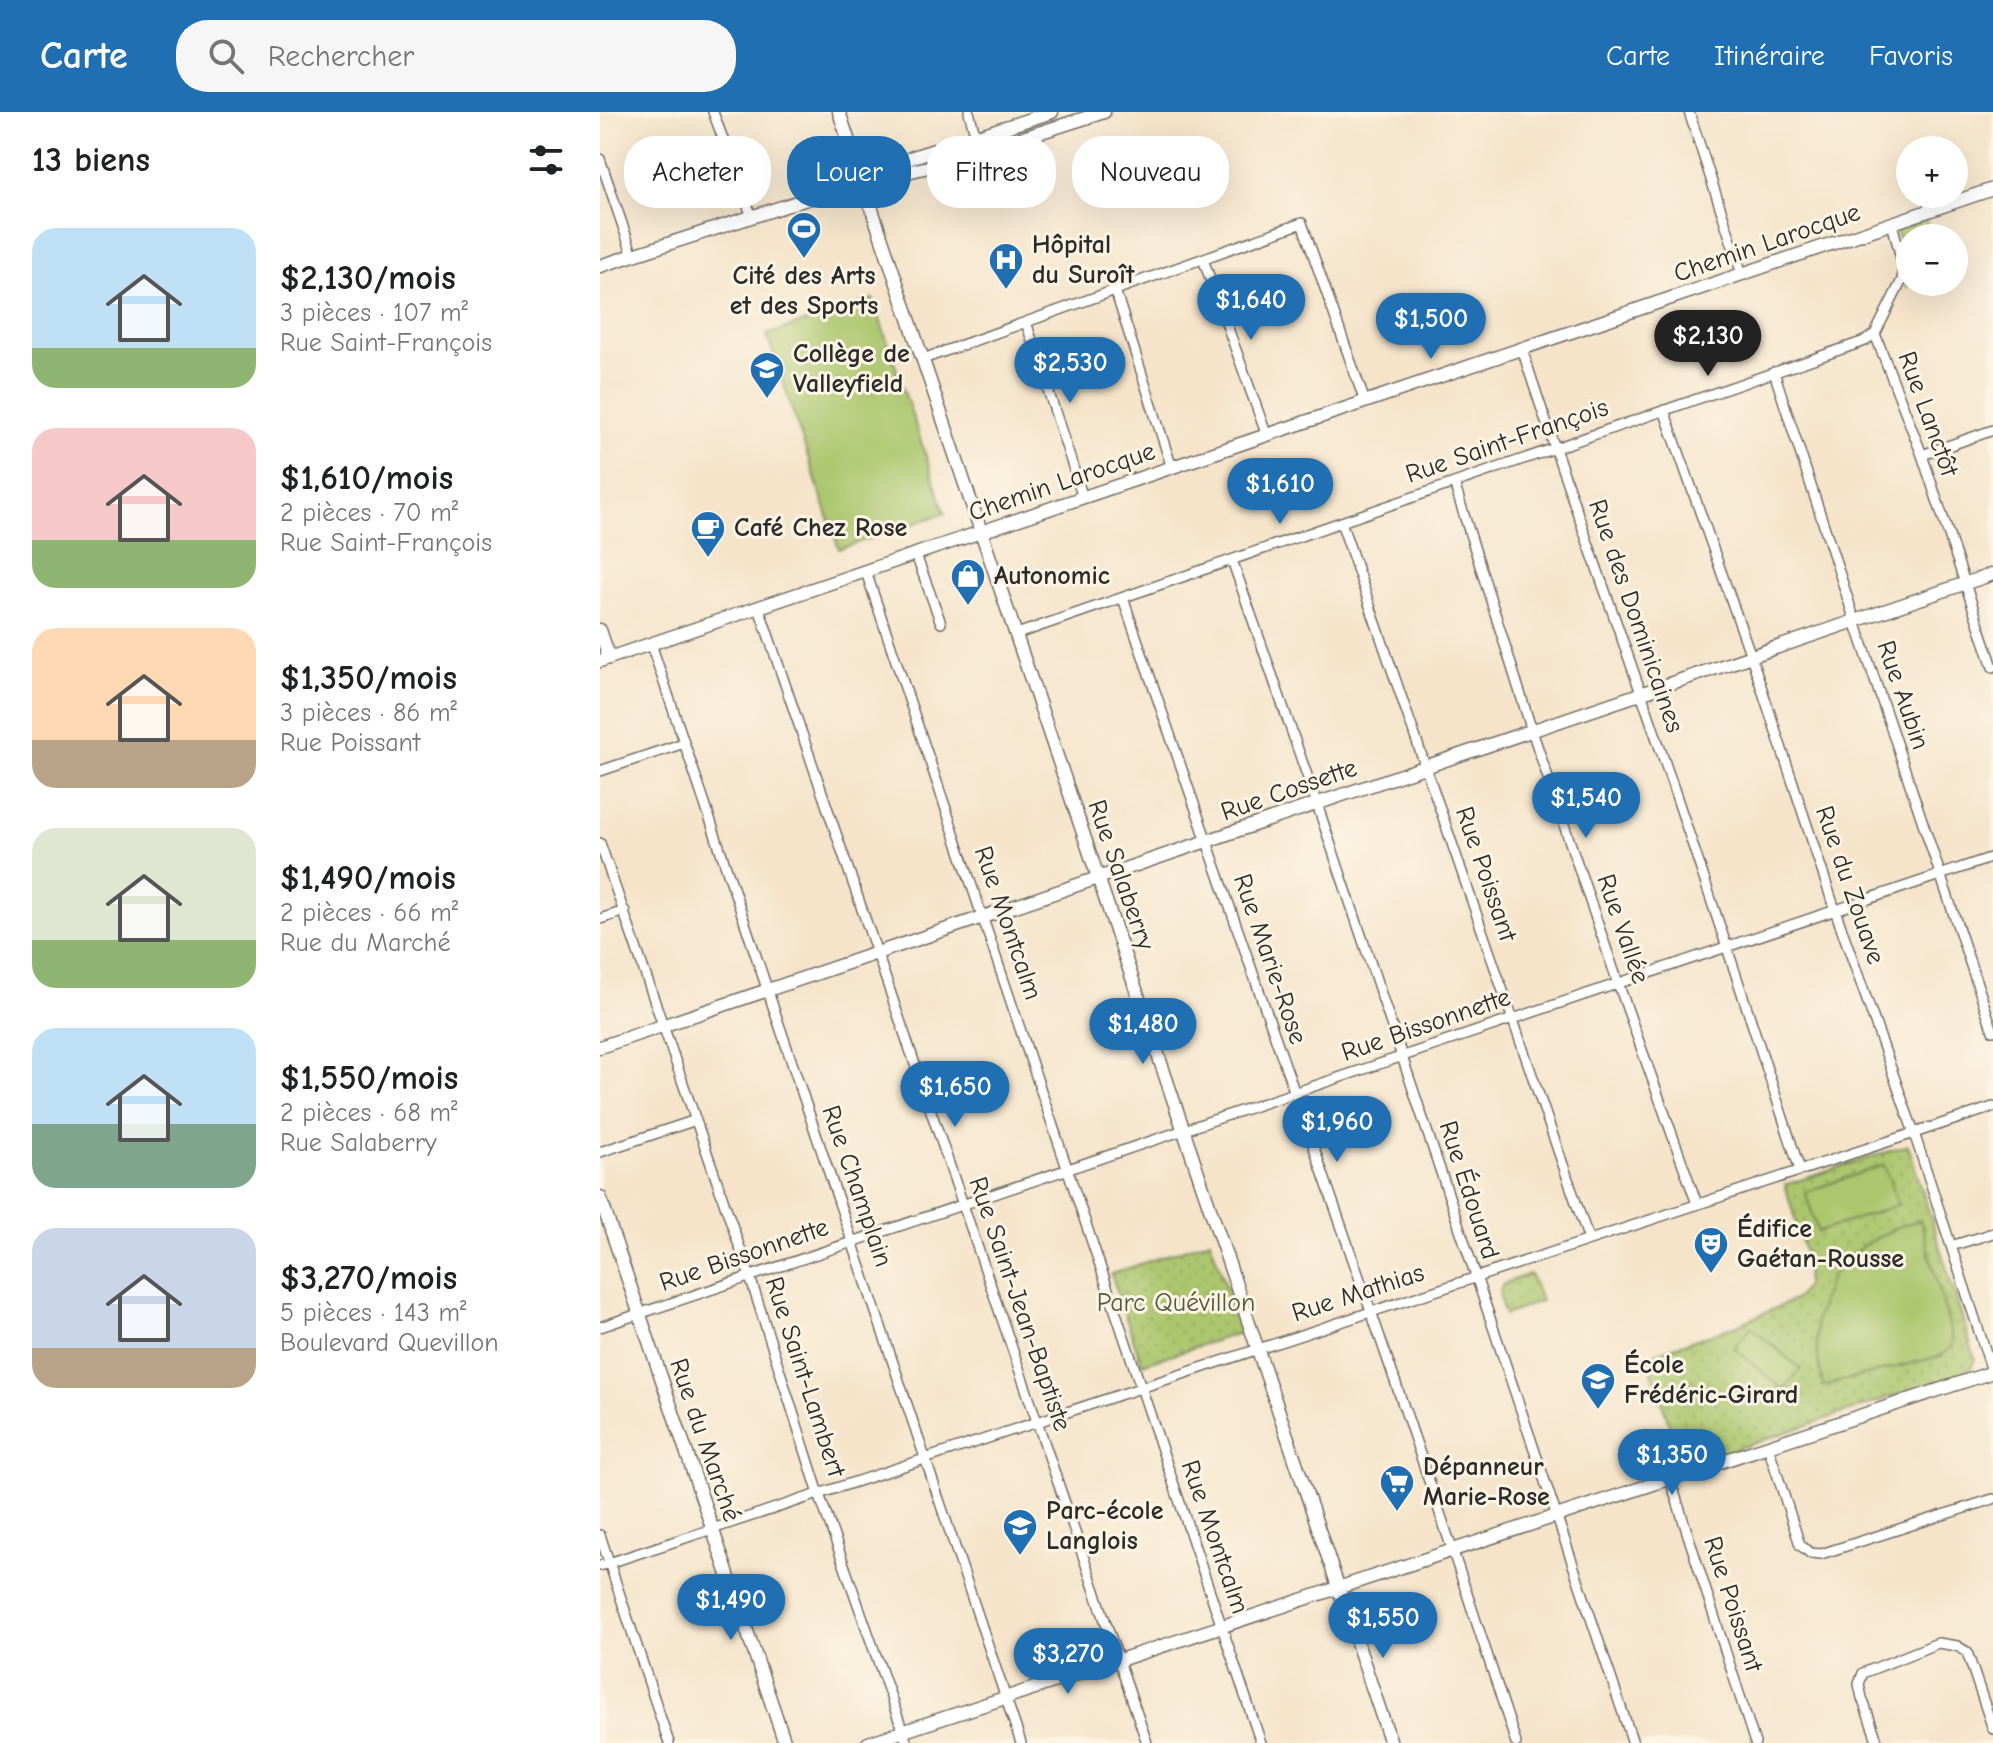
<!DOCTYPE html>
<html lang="fr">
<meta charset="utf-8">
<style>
body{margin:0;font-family:"Comic Neue",sans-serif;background:#f6f6f6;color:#202124;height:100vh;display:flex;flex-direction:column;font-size:30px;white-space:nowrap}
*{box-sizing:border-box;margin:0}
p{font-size:26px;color:#757577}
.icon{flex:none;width:44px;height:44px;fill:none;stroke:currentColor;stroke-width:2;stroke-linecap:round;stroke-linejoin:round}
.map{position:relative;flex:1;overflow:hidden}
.sheet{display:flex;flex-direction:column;background:#fff;width:600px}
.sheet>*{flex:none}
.banner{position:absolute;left:24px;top:24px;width:760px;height:72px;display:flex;gap:16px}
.controls{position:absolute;left:1296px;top:24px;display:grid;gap:16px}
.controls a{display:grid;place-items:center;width:72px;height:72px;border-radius:50%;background:#fff;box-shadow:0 8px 32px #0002;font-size:40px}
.price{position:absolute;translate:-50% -68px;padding:0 18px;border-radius:28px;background:#1f6fb2;color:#fff;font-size:26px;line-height:52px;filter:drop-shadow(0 2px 4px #0008)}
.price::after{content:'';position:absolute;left:50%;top:48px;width:24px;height:18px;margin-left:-12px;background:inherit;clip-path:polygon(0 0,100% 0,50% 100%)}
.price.selected{background:#222;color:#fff}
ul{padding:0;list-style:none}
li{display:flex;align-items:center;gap:24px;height:200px;padding:0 32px}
li span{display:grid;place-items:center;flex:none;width:224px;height:160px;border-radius:24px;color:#555}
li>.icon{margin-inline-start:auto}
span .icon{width:96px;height:96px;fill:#fffc;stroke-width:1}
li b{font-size:34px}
h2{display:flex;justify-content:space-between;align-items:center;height:96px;padding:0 32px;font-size:34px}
.chip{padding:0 28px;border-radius:32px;background:#fff;box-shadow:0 8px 32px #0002;font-size:28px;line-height:72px}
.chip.selected{background:#1f6fb2;color:#fff}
header{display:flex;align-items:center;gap:48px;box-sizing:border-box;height:112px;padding:0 40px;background:#1f6fb2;color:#fff}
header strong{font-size:38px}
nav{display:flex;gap:44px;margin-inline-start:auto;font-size:28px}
.search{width:560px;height:72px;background:#f6f6f6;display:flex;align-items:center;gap:20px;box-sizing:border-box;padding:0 28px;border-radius:32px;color:#757577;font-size:30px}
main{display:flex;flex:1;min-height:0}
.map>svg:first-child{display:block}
.grass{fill:url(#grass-dots);stroke:#6b784c;stroke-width:2}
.garden{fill:#abc66d;stroke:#6b784c;stroke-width:2}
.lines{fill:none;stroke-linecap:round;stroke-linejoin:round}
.street-casing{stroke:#726c63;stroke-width:12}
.secondary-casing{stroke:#726c63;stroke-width:15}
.street{stroke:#fff;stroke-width:9}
.secondary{stroke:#fff;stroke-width:12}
.labels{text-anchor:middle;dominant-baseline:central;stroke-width:6;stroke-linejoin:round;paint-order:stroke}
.street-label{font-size:26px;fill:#2b2b2b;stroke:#fcf5e5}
.poi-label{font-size:26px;font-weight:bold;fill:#2b2b2b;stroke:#fcf5e5;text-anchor:start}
.park-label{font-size:26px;fill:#515a3f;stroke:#fcf5e5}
</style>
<header>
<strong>Carte</strong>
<div class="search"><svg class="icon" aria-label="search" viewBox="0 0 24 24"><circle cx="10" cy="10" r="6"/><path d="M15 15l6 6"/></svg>Rechercher</div>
<nav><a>Carte</a><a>Itinéraire</a><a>Favoris</a></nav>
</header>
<main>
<section class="sheet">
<h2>13 biens<svg class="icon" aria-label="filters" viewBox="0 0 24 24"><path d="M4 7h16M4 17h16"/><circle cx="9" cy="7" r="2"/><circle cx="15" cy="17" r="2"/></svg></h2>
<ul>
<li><span style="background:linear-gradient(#bfe0f5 75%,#8fb573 0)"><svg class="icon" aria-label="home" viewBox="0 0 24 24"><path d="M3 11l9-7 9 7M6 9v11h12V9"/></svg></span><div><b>$2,130/mois</b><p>3 pièces · 107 m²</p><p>Rue Saint-François</p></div></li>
<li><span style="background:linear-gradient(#f6c9c9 70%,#8fb573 0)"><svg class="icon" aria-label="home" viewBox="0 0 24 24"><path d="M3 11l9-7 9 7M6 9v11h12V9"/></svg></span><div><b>$1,610/mois</b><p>2 pièces · 70 m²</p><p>Rue Saint-François</p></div></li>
<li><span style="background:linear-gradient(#ffd9b3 70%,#b9a48a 0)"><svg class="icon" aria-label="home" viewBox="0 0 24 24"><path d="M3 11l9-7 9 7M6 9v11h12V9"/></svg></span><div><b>$1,350/mois</b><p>3 pièces · 86 m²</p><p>Rue Poissant</p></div></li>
<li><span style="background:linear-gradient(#dfe7d0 70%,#8fb573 0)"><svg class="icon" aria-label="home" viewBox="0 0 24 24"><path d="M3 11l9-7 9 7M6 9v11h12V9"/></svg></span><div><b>$1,490/mois</b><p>2 pièces · 66 m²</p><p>Rue du Marché</p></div></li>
<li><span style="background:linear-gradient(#bfe0f5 60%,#7fa58c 0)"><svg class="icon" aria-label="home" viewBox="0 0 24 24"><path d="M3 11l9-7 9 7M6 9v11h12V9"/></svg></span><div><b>$1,550/mois</b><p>2 pièces · 68 m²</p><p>Rue Salaberry</p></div></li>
<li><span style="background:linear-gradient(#c9d6e8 75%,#b9a48a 0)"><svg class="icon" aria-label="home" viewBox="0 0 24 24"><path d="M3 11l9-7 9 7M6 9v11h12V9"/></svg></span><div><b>$3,270/mois</b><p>5 pièces · 143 m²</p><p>Boulevard Quevillon</p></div></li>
</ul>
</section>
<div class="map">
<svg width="1393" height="1631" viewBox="0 0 1393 1631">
<defs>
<pattern id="grass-dots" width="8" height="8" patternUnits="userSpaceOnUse" patternTransform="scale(2)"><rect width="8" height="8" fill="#abc66d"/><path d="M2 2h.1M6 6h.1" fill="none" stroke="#93aa5f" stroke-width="1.8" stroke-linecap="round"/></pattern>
</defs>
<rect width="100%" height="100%" fill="#fcf5e5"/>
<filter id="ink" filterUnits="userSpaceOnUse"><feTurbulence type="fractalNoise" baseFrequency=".0125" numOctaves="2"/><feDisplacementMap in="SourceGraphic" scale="16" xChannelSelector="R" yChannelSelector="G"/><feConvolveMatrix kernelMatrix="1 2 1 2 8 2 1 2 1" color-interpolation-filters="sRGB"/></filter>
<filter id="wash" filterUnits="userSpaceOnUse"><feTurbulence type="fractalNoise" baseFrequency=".006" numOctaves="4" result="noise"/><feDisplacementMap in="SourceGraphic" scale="32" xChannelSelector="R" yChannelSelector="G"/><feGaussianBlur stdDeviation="1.8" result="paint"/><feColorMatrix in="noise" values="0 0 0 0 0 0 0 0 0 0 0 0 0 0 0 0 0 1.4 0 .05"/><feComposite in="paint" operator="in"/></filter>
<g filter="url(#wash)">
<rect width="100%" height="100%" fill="#f5e4ca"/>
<path class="grass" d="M 1326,106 L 1330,126 L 1310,126 L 1310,170 L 1313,170 L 1306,175 L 1306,153 L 1296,117 Z
M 1308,1033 L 1375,1247 L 1372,1254 L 1365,1260 L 1083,1355 L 1047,1244 L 1135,1214 L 1196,1187 L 1206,1174 L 1207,1148 L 1185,1073 Z
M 610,1128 L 642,1220 L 542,1252 L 511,1162 Z
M 930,1162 L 941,1189 L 905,1203 C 893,1171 901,1172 930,1162 Z"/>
<path class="garden" d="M 273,187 L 345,401 L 239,437 L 167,223 Z
M 1284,1053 L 1298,1093 L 1218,1120 L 1205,1080 Z
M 1320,1108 L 1351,1220 L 1353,1234 L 1340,1244 L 1223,1274 L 1217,1239 L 1216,1209 L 1228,1171 L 1238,1155 L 1264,1133 L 1297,1115 Z
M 1151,1215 L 1201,1257 L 1184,1278 L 1134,1236 Z"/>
</g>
<g filter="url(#ink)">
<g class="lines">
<g class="street-casing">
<path id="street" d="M 113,0 L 152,105
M 369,0 L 376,25
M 1089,0 L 1142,162
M 0,47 L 33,144
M 1292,111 L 1303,154 L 1302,168 L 1275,222 L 1322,343 L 1393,555
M 603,147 L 667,324
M 515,178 L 572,356
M 426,210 L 483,386
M 922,237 C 959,353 1001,466 1041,581 C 1096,739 1148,899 1200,1058
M 323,247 L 702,111 L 765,290
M 1174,260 L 1255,509 L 1393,919
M 1064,298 L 1151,544 L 1235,798 L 1314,1021 L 1393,1262
M 1322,343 L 1393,318
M 854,371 L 932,619 L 1018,871 L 1097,1092
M 741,410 L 989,1128
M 316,443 L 341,511
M 632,448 L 717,692 L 1033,1631
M 266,460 L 661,1631
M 523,486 C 653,868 792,1247 916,1631
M 159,496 L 547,1631
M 417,522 L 1265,229 L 1275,222
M 51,532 L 421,1631
M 0,659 L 84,631
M 0,731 L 150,1165 L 219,1382 L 307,1631
M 0,807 L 25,799
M 0,1040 L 96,1008
M 1351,1134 L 1393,1121
M 0,1215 L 1393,745
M 1168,1334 L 1200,1433 L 1210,1441 L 1221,1442 L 1393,1387
M 1070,1367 L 1155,1631
M 0,1423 L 69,1631
M 0,1454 L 1393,995
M 1278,1631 L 1262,1586 L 1259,1572 L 1263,1561 L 1338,1531 L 1357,1534 L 1367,1540 L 1393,1617"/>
</g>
<g class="secondary-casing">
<path id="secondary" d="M 239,0 L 791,1631
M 277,67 L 341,52 L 504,0
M 0,154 L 262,69 L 313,45 L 452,0
M 0,518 L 9,545
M 0,549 L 1393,77
M 0,935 L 1393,462
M 0,1085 L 185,1631
M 268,1631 L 1393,1260"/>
</g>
<use href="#street" class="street"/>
<use href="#secondary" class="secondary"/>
</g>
</g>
<defs>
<g id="stadium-pin" transform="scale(1.8)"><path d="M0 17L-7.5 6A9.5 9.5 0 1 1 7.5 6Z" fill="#1f6fb2" stroke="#fcf5e5"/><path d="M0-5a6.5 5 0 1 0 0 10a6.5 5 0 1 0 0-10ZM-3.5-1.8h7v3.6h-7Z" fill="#fff"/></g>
<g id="hospital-pin" transform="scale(1.8)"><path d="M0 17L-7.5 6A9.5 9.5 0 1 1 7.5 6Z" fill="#1f6fb2" stroke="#fcf5e5"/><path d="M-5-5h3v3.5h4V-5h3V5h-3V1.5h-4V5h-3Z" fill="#fff"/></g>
<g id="university-pin" transform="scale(1.8)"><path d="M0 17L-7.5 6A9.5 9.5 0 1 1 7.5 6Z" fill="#1f6fb2" stroke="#fcf5e5"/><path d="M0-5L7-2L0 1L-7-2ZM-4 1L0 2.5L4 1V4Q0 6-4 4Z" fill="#fff"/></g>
<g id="cafe-pin" transform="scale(1.8)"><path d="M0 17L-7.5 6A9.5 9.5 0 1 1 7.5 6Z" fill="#1f6fb2" stroke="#fcf5e5"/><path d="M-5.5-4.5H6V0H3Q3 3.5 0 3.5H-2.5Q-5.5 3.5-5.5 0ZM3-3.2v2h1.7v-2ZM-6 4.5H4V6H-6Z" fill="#fff"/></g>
<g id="shop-pin" transform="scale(1.8)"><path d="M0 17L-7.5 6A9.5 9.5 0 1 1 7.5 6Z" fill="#1f6fb2" stroke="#fcf5e5"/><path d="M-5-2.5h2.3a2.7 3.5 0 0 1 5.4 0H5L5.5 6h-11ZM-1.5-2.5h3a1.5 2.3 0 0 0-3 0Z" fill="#fff"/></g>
<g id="theatre-pin" transform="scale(1.8)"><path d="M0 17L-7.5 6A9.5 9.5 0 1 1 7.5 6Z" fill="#1f6fb2" stroke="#fcf5e5"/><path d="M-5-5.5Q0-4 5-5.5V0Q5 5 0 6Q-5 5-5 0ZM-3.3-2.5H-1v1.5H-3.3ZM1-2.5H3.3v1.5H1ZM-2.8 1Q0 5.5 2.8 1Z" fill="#fff"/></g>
<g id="school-pin" transform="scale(1.8)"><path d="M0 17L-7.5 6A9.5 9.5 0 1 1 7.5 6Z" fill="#1f6fb2" stroke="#fcf5e5"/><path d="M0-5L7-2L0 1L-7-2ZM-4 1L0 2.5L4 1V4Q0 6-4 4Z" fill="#fff"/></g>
<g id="supermarket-pin" transform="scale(1.8)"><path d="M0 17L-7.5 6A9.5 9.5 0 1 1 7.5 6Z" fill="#1f6fb2" stroke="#fcf5e5"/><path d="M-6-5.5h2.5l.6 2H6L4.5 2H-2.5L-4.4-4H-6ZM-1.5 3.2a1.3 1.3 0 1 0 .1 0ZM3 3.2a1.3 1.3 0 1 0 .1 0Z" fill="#fff"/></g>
</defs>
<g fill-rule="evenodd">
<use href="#stadium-pin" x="204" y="117"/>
<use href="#hospital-pin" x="406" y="148"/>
<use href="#university-pin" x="167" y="257"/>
<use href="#cafe-pin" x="108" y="416"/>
<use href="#shop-pin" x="368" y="464"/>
<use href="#theatre-pin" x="1111" y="1132"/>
<use href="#school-pin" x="998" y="1268"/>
<use href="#supermarket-pin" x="797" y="1370"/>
<use href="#school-pin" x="420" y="1414"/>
</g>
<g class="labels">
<g class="street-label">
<text transform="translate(1167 131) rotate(-19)">Chemin Larocque</text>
<text transform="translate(1328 302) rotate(70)">Rue Lanctôt</text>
<text transform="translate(907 329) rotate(-19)">Rue Saint-François</text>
<text transform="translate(462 370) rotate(-19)">Chemin Larocque</text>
<text transform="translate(1036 504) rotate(71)">Rue des Dominicaines</text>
<text transform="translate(1303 583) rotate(71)">Rue Aubin</text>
<text transform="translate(689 678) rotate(-19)">Rue Cossette</text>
<text transform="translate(886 762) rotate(71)">Rue Poissant</text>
<text transform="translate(521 763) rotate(71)">Rue Salaberry</text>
<text transform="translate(1250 773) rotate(71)">Rue du Zouave</text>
<text transform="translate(408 811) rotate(71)">Rue Montcalm</text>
<text transform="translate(1023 817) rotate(71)">Rue Vallée</text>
<text transform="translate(670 847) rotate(71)">Rue Marie-Rose</text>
<text transform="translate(826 913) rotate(-19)">Rue Bissonnette</text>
<text transform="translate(257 1074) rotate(71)">Rue Champlain</text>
<text transform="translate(869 1078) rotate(72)">Rue Édouard</text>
<text transform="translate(144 1143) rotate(-19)">Rue Bissonnette</text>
<text transform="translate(758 1181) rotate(-18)">Rue Mathias</text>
<text transform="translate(420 1192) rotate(71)">Rue Saint-Jean-Baptiste</text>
<text transform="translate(205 1265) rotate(72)">Rue Saint-Lambert</text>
<text transform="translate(105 1328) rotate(71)">Rue du Marché</text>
<text transform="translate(615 1425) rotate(71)">Rue Montcalm</text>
<text transform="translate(1133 1492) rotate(72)">Rue Poissant</text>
</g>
<g class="poi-label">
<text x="432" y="133">Hôpital<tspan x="432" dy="30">du Suroît</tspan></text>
<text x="204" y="164" text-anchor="middle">Cité des Arts<tspan x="204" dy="30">et des Sports</tspan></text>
<text x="193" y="242">Collège de<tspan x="193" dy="30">Valleyfield</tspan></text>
<text x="134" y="416">Café Chez Rose</text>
<text x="394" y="464">Autonomic</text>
<text x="1137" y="1117">Édifice<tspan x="1137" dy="30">Gaétan-Rousse</tspan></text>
<text x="1024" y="1253">École<tspan x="1024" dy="30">Frédéric-Girard</tspan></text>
<text x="823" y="1355">Dépanneur<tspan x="823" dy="30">Marie-Rose</tspan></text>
<text x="446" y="1399">Parc-école<tspan x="446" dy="30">Langlois</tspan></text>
</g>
<g class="park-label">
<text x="576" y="1191">Parc Quévillon</text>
</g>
</g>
</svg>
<div class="controls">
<a>+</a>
<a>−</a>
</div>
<b class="price" style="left:651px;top:230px">$1,640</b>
<b class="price" style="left:831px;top:249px">$1,500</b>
<b class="price selected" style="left:1108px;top:266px">$2,130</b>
<b class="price" style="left:470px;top:293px">$2,530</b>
<b class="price" style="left:680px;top:414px">$1,610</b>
<b class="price" style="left:986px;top:728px">$1,540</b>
<b class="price" style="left:543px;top:954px">$1,480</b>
<b class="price" style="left:355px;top:1017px">$1,650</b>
<b class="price" style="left:737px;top:1052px">$1,960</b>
<b class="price" style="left:1072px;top:1385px">$1,350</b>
<b class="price" style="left:131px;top:1530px">$1,490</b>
<b class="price" style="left:783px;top:1548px">$1,550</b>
<b class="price" style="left:468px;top:1584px">$3,270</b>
<div class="banner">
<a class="chip">Acheter</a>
<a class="chip selected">Louer</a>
<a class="chip">Filtres</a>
<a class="chip">Nouveau</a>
</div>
</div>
</main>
